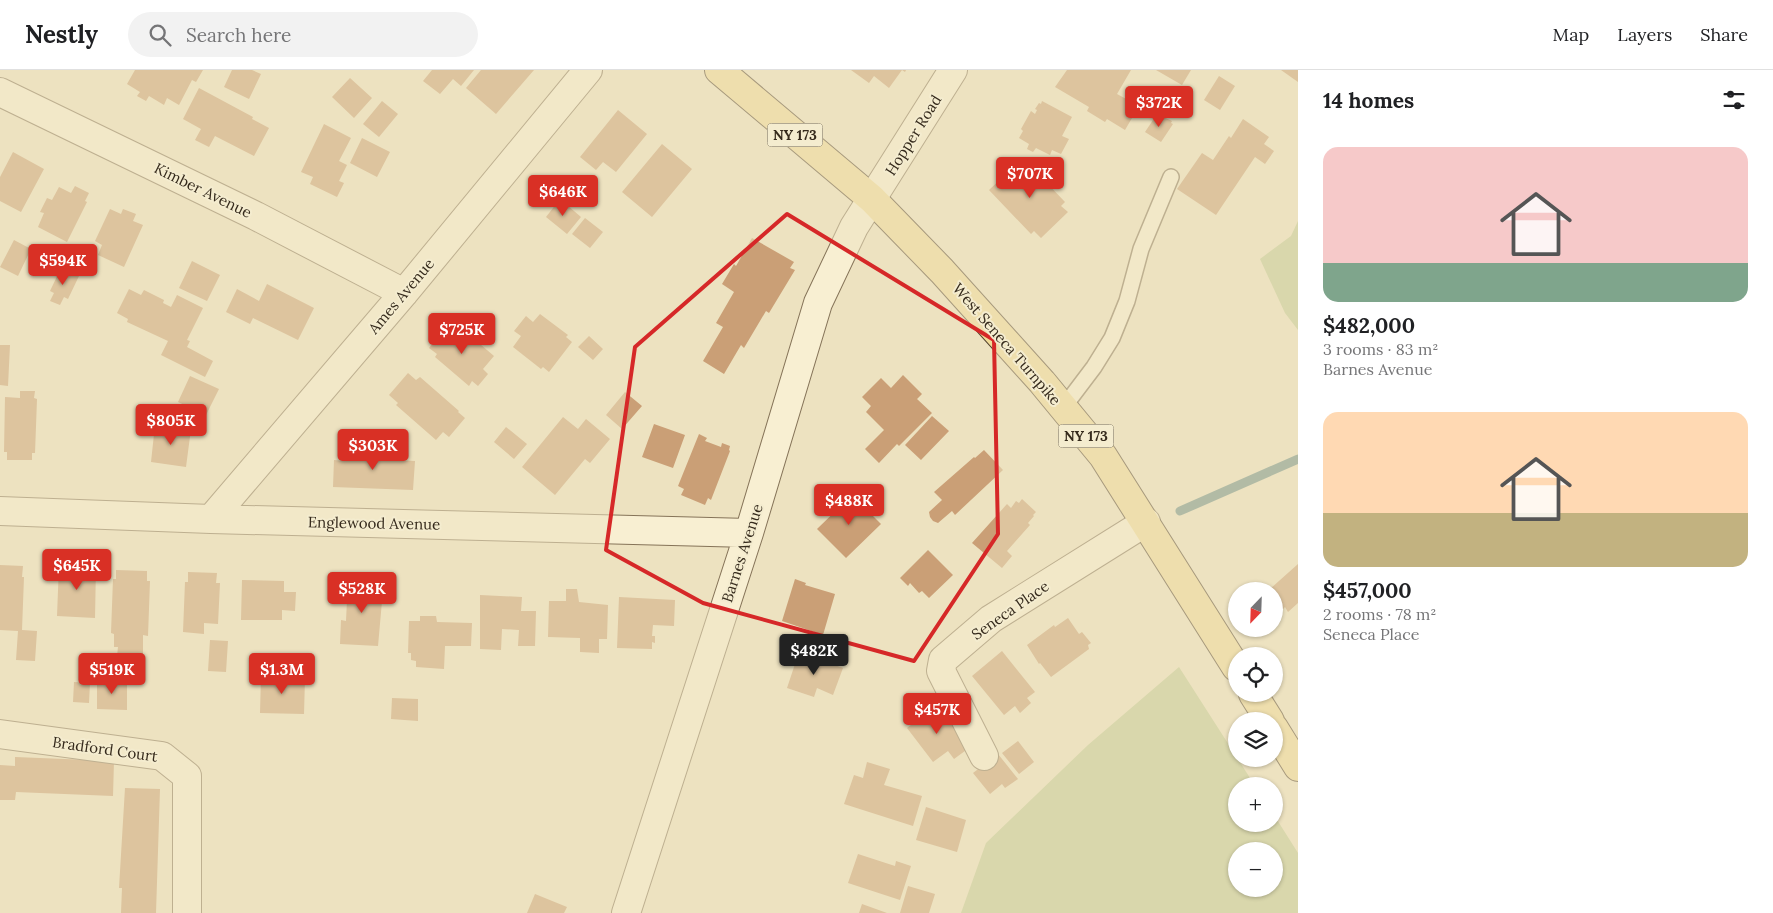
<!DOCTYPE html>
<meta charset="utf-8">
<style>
body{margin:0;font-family:Lora,serif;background:#f2f2f2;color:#202124;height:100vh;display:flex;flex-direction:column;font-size:19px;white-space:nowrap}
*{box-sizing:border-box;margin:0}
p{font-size:16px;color:#757577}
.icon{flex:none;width:28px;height:28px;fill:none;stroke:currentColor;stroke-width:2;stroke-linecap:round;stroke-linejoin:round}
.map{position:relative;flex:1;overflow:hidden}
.details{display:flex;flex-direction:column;background:#fff;width:475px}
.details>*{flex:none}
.needle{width:32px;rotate:203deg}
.buttons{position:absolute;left:1228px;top:512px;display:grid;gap:10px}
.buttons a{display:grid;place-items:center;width:55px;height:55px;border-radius:50%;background:#fff;box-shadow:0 1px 4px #0004;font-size:25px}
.price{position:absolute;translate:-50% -42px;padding:0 11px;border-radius:5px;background:#d93025;color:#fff;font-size:16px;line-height:32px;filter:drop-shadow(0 1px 2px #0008)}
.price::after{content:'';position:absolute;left:50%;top:30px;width:15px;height:11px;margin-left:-8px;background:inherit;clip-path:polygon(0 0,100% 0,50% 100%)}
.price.current{background:#222;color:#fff}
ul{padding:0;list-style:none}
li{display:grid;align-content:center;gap:10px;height:265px;padding:0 25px}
li span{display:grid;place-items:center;height:155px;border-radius:15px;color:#555}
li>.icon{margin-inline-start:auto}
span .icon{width:90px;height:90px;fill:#fffc;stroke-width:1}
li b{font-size:21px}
h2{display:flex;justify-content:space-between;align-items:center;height:60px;padding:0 25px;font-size:21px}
header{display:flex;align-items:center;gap:30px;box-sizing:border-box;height:70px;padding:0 25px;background:#fff;border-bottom:1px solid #e0e0e0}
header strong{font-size:24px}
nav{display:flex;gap:28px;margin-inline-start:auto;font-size:18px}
.search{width:350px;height:45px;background:#f2f2f2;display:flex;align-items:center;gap:12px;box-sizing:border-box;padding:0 18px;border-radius:28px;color:#757577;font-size:19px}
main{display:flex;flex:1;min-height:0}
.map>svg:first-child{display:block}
.green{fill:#c0ca94;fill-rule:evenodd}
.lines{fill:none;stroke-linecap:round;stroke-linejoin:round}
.stream{stroke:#6a8c86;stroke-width:9}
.building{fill:#ca9f76}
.service-casing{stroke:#857358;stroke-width:18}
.minor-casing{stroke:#857358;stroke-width:30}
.primary-casing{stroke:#52412d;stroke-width:30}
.service{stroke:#f8efd2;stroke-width:15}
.minor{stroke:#f8efd2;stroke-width:28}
.primary{stroke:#f0da97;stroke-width:28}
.marked{fill:none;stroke:#d62828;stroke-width:4;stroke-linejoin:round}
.labels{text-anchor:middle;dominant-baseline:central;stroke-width:4;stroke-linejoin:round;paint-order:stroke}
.shield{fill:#f4eccf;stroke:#6e6452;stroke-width:1}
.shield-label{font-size:14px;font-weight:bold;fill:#352a1c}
.street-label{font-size:15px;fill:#352a1c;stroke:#f4eccf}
</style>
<header>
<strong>Nestly</strong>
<div class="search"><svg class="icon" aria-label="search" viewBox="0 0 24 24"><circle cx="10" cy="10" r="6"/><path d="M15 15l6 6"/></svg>Search here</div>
<nav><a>Map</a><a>Layers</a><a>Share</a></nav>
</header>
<main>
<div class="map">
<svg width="1298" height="843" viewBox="0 0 1298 843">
<rect width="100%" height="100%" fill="#ede2c0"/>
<path class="green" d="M 1298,151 L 1298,260 L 1285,243 L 1260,189 L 1291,166 Z
M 1179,597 L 1236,686 L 1236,689 L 1238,689 L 1255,716 L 1236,716 L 1236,754 L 1274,754 L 1274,745 L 1298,783 L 1298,843 L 961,843 L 986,773 L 1088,675 ZM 1236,781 L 1274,781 L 1274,819 L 1236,819 Z"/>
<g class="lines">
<path class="stream" d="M 1180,441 L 1298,389"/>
</g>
<path class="building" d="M 135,0 L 203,0 L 196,12 L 192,10 L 179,35 L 167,28 L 164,35 L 149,26 L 146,31 L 137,26 L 140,22 L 127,14 Z
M 232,0 L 252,0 L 261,4 L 249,29 L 224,17 Z
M 432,0 L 474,0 L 461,16 L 453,9 L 440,24 L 423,11 Z
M 481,0 L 534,0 L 496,44 L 466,18 Z
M 851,0 L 906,0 L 905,2 L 902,0 L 889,18 L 874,6 L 869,13 Z
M 1067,0 L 1131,0 L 1117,24 L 1139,36 L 1125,60 L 1107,49 L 1105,52 L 1087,41 L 1089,37 L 1055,17 Z
M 1156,0 L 1191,0 L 1182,15 Z
M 1281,0 L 1298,0 L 1298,12 Z
M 1219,6 L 1235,16 L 1220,40 L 1204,30 Z
M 350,8 L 372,28 L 354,48 L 332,27 Z
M 199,18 L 253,47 L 252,49 L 269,58 L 254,86 L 215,66 L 209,77 L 195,70 L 201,59 L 183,49 Z
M 382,31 L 398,44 L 379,67 L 363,54 Z
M 1042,31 L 1072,47 L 1062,66 L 1069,69 L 1061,84 L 1052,80 L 1050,85 L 1036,78 L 1033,82 L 1027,79 L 1029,74 L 1019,68 L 1023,61 L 1021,59 L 1031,41 L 1035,44 L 1037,40 L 1035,39 L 1039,33 L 1041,34 Z
M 618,40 L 647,64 L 616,102 L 603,92 L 596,100 L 580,87 Z
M 1157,44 L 1172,51 L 1171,53 L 1173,54 L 1161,72 L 1145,62 Z
M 1243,49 L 1269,67 L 1264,74 L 1274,81 L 1265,94 L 1255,87 L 1216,145 L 1177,119 L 1202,83 L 1213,90 L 1229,66 L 1231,68 Z
M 324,54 L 351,68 L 339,91 L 347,95 L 339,111 L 344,113 L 337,127 L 310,114 L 313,107 L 301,102 Z
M 362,68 L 390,82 L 377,107 L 350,93 Z
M 662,74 L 692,99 L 652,147 L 622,122 Z
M 13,82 L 44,99 L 21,142 L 0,131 L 0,107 Z
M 1023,88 L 1065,132 L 1061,136 L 1068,142 L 1041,168 L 1034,161 L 1031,164 L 989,120 Z
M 75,116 L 89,123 L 85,131 L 87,132 L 67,172 L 38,157 L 44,143 L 40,142 L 47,128 L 52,130 L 59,117 L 71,123 Z
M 560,129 L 581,147 L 567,164 L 546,147 Z
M 110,139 L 121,144 L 123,139 L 136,144 L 133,151 L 143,155 L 124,197 L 98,185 L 102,175 L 95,171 Z
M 585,148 L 603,162 L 590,178 L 572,164 Z
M 752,168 L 794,192 L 790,198 L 795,200 L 769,243 L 766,241 L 744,278 L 741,275 L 724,304 L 703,291 L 723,257 L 716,253 L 734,222 L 722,214 L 734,194 L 736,196 Z
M 14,170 L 31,179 L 18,206 L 0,197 Z
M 192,191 L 220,205 L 207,231 L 179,218 Z
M 61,198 L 79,206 L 68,229 L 64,227 L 60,235 L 50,231 L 54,223 L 50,221 Z
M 267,214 L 314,238 L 298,270 L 253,248 L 250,254 L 226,242 L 237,219 L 259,231 Z
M 129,219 L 141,225 L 144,220 L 164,230 L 163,233 L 171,237 L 177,225 L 203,238 L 187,270 L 190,271 L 187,277 L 213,291 L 205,307 L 161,285 L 168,271 L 127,252 L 128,249 L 117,243 Z
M 540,244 L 568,265 L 566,267 L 572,272 L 549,302 L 543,297 L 541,299 L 513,277 L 521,266 L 514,261 L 526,246 L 533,252 Z
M 451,252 L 458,259 L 460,257 L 494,286 L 483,299 L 488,304 L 478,316 L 472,311 L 469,316 L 435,287 L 437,284 L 429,278 Z
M 589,266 L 603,279 L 593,290 L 578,277 Z
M 0,275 L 10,275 L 8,316 L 0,315 Z
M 408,303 L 416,310 L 420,307 L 459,341 L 458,342 L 465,348 L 449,367 L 443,362 L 436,370 L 396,335 L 398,333 L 389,325 Z
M 903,305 L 922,324 L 917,329 L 932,343 L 899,376 L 897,374 L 879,393 L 865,379 L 884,360 L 866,342 L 871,336 L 862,327 L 881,308 L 891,318 Z
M 190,306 L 219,319 L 206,345 L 178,332 Z
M 20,321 L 35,321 L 34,328 L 37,329 L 35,383 L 32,383 L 32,390 L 7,390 L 7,382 L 4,382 L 5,327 L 20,328 Z
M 625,322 L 642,336 L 622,359 L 606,345 Z
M 932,346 L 949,361 L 921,390 L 905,375 Z
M 563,347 L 578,359 L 586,349 L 610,369 L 590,393 L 585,389 L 555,425 L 522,397 Z
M 654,354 L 685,365 L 673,398 L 642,387 Z
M 155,355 L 191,359 L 186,397 L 151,392 Z
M 506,357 L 527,374 L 514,389 L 494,372 Z
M 699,364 L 707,368 L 705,371 L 721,377 L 722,373 L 730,376 L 729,380 L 730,381 L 711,430 L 708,428 L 705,435 L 681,425 L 684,419 L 678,416 Z
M 345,378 L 380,380 L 379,389 L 415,391 L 413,420 L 333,417 L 334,390 L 345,391 Z
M 984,380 L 1003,400 L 955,445 L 952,441 L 938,453 L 933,451 L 930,447 L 929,442 L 942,430 L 934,422 L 974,387 L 975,388 Z
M 852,425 L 881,454 L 846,488 L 817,459 Z
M 1022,429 L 1036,442 L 1033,445 L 1034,446 L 1028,453 L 1030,455 L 1007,481 L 1012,486 L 1002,498 L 972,473 L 1007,434 L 1011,438 L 1016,431 L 1019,433 Z
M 928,480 L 953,505 L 929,528 L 922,521 L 919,523 L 910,513 L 908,516 L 900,508 Z
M 1298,494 L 1298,533 L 1288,542 L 1285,537 L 1282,540 L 1274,531 L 1274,521 L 1270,519 Z
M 0,495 L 23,496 L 22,507 L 24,507 L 22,560 L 37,561 L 35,591 L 16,590 L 18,561 L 0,560 Z
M 59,495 L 96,496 L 95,548 L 57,546 Z
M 116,500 L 147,501 L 147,511 L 150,511 L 148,566 L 143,565 L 143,587 L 117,586 L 118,577 L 114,577 L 114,564 L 111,563 L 113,509 L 116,509 Z
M 188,502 L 217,503 L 216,513 L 220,513 L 218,554 L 204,553 L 204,564 L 183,562 L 185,512 L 188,512 Z
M 348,509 L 379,511 L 378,520 L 383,520 L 378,576 L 340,574 L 341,550 L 346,551 Z
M 795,509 L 806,513 L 805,515 L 835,524 L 823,565 L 782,551 Z
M 242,510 L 284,511 L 284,522 L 296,522 L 295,541 L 282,540 L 282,550 L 241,550 Z
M 566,519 L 577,519 L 579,532 L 608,535 L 607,569 L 599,569 L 599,583 L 580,582 L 580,568 L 548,567 L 549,531 L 566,531 Z
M 480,525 L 522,527 L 521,541 L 536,541 L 535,576 L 518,576 L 519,560 L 502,559 L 501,580 L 480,579 Z
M 619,527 L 675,530 L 674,556 L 653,555 L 652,566 L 655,566 L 655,573 L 652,572 L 652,579 L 617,578 Z
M 420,546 L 436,546 L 437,552 L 472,553 L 471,576 L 445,576 L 444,599 L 416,597 L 416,591 L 411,590 L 411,583 L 408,583 L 409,551 L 420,551 Z
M 1068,548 L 1079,564 L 1082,562 L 1091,573 L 1088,575 L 1089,579 L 1051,607 L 1040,593 L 1039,594 L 1027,575 L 1054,555 L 1055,557 Z
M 210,570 L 228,571 L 226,602 L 208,601 Z
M 1002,581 L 1035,622 L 1027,628 L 1031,633 L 1020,643 L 1015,636 L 1004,645 L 972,606 Z
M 799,582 L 843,598 L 833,625 L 817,618 L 814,627 L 787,618 Z
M 261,606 L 305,608 L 304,644 L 260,643 Z
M 97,610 L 127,611 L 127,640 L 97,639 Z
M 74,612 L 90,613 L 89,633 L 73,632 Z
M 392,628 L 418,629 L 418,651 L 391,649 Z
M 937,635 L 969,678 L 954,689 L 948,681 L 933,692 L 907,658 Z
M 1018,671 L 1034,692 L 1019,704 L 1002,683 Z
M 998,684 L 1018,709 L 1005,718 L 1002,714 L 990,724 L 973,703 Z
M 15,687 L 114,691 L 113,726 L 16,722 L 15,730 L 0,730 L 0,695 L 15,696 Z
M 867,692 L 890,699 L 884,715 L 922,726 L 913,756 L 844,734 L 854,705 L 863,708 Z
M 125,718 L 160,719 L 156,843 L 121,843 L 122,818 L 119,818 Z
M 926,737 L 966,750 L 957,782 L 916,770 Z
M 858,784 L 895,796 L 896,791 L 911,796 L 900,830 L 848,813 Z
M 908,816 L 935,824 L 929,843 L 900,843 Z
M 535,824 L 567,837 L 564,843 L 527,843 Z
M 862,834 L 887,843 L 859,843 Z"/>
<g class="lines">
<g class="service-casing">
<path id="service" d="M 1063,338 L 1094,297 L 1112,268 L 1127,231 L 1141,179 L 1171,107"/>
</g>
<g class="minor-casing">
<path id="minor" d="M 0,22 L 256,146 L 404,223
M 0,441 L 211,449 L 749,463
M 211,449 L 404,223 L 588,0
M 0,664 L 162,686 L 187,706 L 187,843
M 984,686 L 941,601 L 943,590 L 991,549 L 1146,452
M 626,843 L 749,463 L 818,233 L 854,157 L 953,0"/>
</g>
<g class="primary-casing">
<path id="primary" d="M 719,0 L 872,129 L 942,201 L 1042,312 L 1103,386 L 1236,597
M 1253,624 L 1270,651
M 1274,658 L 1298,697"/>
</g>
<use href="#service" class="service"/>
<use href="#minor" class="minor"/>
<use href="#primary" class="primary"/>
</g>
<path d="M0 0H1298V843H0ZM 787,144 L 994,270 L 998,464 L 914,591 L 703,533 L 606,480 L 635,277 Z" fill="#ede2c0" fill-opacity=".55" fill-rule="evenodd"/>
<path class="marked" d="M 787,144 L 994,270 L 998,464 L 914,591 L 703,533 L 606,480 L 635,277 Z"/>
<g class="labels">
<g class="shield">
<rect x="767.5" y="53.5" width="55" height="23" rx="4"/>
<rect x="1058.5" y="354.5" width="55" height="23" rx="4"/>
</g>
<g class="shield-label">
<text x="795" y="65">NY 173</text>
<text x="1086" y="366">NY 173</text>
</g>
<g class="street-label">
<text transform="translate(913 65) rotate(-58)">Hopper Road</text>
<text transform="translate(203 120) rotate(26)">Kimber Avenue</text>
<text transform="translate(401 226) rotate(-50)">Ames Avenue</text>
<text transform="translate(1007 274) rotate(49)">West Seneca Turnpike</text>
<text transform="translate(374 453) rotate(1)">Englewood Avenue</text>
<text transform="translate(742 483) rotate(-72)">Barnes Avenue</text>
<text transform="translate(1010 540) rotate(-35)">Seneca Place</text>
<text transform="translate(105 679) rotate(8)">Bradford Court</text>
</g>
</g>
</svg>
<div class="buttons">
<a><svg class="needle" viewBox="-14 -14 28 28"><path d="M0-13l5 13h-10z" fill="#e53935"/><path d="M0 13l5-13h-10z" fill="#757577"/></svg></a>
<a><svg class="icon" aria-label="locate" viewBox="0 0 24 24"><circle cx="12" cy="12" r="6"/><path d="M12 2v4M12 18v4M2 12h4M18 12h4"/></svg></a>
<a><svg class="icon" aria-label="layers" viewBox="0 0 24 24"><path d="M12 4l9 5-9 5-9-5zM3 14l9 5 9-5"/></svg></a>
<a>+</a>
<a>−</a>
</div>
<b class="price" style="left:1159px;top:58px">$372K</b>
<b class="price" style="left:1030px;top:129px">$707K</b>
<b class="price" style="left:563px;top:147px">$646K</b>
<b class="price" style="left:63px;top:216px">$594K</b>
<b class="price" style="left:462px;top:285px">$725K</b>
<b class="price" style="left:171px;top:376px">$805K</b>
<b class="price" style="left:373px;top:401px">$303K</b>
<b class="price" style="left:849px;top:456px">$488K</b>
<b class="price" style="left:77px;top:521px">$645K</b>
<b class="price" style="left:362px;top:544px">$528K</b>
<b class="price current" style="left:814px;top:606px">$482K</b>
<b class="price" style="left:112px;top:625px">$519K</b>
<b class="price" style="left:282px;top:625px">$1.3M</b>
<b class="price" style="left:937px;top:665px">$457K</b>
</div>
<section class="details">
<h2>14 homes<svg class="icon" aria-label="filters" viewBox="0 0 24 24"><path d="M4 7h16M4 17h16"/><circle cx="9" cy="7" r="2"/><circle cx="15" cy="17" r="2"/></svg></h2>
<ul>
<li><span style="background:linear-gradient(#f6c9c9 75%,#7fa58c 0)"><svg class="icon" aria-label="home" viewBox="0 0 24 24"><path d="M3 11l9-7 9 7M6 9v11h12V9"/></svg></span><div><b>$482,000</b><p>3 rooms · 83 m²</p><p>Barnes Avenue</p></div></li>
<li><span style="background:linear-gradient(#ffd9b3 65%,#c2b280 0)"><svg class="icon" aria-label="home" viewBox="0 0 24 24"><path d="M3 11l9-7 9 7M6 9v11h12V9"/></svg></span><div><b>$457,000</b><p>2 rooms · 78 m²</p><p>Seneca Place</p></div></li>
</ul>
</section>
</main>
